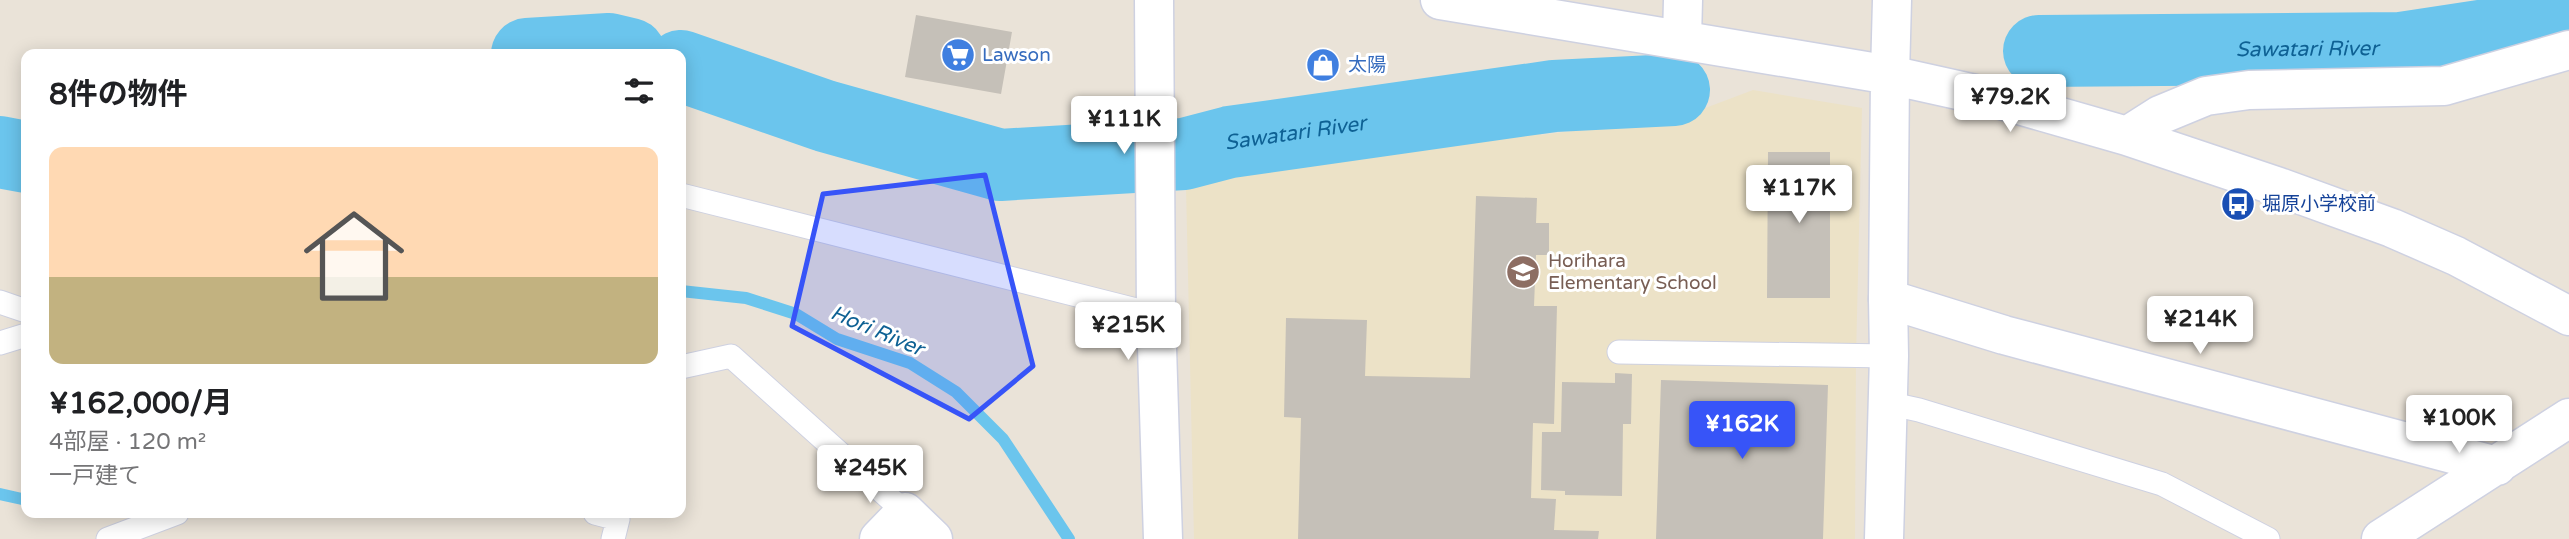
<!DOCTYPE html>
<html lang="ja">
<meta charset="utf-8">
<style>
body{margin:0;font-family:"Varela Round","Noto Sans JP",sans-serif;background:#f6f6f6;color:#202124;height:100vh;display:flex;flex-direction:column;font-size:26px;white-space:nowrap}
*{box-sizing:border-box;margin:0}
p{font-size:23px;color:#757577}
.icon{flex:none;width:38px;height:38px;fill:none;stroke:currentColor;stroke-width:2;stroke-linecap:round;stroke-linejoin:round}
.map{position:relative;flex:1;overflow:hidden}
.side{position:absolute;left:21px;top:49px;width:665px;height:469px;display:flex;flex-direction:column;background:#fff;border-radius:14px;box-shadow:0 4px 18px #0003}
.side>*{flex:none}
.price{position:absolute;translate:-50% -60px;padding:0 16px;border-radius:7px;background:#fff;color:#222;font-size:23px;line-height:46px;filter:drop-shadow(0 2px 4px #0008)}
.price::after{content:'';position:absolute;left:50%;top:42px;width:21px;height:16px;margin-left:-10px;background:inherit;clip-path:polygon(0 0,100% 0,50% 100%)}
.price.active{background:#3754f8;color:#fff}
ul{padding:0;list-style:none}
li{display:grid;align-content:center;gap:14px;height:371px;padding:0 28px}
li+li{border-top:2px solid #e0e0e0}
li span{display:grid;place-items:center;height:217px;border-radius:14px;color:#555}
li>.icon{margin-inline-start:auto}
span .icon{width:126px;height:126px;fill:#fffc;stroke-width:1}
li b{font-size:30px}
h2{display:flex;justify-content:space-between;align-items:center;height:84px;padding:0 28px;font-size:30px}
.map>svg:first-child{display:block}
.education{fill:#ece2c7}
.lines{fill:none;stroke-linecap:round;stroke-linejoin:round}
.stream{stroke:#6bc5ed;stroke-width:12}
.river{stroke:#6bc5ed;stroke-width:72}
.building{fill:#c5c0b8}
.lane-casing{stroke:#ced1e1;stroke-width:25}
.street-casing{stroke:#ced1e1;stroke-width:41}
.secondary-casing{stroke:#ced1e1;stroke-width:41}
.lane{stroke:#fff;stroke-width:23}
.street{stroke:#fff;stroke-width:38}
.secondary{stroke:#fff;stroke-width:38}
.marked{fill:#3754f8;fill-opacity:0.2;stroke:#3754f8;stroke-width:5;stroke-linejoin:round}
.labels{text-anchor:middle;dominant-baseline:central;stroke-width:6;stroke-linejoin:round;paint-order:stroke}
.shop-label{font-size:19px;fill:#366cbe;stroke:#fff;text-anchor:start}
.transit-label{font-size:19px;fill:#164399;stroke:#fff;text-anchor:start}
.education-label{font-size:19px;fill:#785e54;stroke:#fff;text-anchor:start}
.water-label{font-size:21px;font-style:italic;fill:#0e6194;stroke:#fff}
</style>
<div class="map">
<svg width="2569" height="539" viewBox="0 0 2569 539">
<rect width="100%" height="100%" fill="#eae3d8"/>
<path class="education" d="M 1753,90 L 1862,108 L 1856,357 L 1855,539 L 1194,539 L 1186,187 L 1236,177 L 1237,156 L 1538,122 L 1541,135 L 1679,118 Z"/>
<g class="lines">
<path class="stream" d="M 681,291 L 746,298 L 796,314 L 837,339 L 910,363 L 956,392 L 1003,439 L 1069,539
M 0,494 L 22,499 L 26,497"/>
<g class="river">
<path id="s1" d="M 2039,51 L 2400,48 L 2493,34 L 2569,3"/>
<path d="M 527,54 L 609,49 L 630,54"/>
<path id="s2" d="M 681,66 L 825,116 L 1000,165 L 1184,154 L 1230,142 L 1554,96 L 1674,90"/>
<path d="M 0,152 L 26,157"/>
</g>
</g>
<path class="building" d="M 916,15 L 1012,32 L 1001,94 L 905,77 Z
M 1768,152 L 1830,152 L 1830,298 L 1767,298 Z
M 1476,196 L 1537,198 L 1536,223 L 1549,223 L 1549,255 L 1536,255 L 1534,306 L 1557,306 L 1554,424 L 1533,423 L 1531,498 L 1556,499 L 1554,530 L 1599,531 L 1598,539 L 1298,539 L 1301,418 L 1284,417 L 1286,318 L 1367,320 L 1365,376 L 1470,378 Z
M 1615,373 L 1632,374 L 1631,424 L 1623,424 L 1622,496 L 1565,495 L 1565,491 L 1541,490 L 1542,432 L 1561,432 L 1562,382 L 1615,383 Z
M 1661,380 L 1828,385 L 1823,539 L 1656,539 Z"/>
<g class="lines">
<g class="lane-casing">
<path id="lane" d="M 681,195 L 1156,315
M 0,302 L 26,311
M 0,343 L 26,335
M 1619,352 L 1889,356
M 681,367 L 731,356 L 905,512
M 1887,403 L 1919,410 L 2162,484 L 2268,539
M 595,513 L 618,519 L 613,539
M 108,539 L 177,513"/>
</g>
<g class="street-casing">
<path id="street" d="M 1682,39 L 1683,0
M 1890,75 L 1892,0
M 1888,299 L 2004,335 L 2497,466
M 879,539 L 905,512 L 933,539
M 2381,539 L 2569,418"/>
</g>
<g class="secondary-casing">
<path id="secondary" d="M 1154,0 L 1156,315 L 1163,539
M 1440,0 L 1890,75 L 1998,99 L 2127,136 L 2279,187 L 2392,228 L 2456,256 L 2569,316
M 2127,136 L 2160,115 L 2206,96 L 2249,90 L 2444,86 L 2569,50
M 1884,539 L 1889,356 L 1888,299 L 1890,75"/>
</g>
<use href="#lane" class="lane"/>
<use href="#street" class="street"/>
<use href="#secondary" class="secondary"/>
</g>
<path class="marked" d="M 985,175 L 1033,366 L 969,419 L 792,326 L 823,194 Z"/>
<defs>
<g id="supermarket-disc" transform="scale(1.75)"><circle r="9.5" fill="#3f7fe0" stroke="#fff"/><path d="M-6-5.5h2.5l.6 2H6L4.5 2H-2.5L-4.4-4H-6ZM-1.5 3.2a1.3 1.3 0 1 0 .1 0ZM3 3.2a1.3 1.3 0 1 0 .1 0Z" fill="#fff"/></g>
<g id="shop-disc" transform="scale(1.75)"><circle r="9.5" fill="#3f7fe0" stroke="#fff"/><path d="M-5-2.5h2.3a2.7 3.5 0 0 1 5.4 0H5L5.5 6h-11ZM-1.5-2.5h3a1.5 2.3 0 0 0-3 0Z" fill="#fff"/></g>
<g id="bus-disc" transform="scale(1.75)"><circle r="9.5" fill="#1a4fb4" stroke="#fff"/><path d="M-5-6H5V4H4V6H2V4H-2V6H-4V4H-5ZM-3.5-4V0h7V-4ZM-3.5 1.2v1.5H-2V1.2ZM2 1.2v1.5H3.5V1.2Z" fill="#fff"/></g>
<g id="school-disc" transform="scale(1.75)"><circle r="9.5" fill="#8d6e63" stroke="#fff"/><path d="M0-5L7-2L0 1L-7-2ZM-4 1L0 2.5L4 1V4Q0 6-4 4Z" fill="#fff"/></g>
</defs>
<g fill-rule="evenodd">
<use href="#supermarket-disc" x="958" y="55"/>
<use href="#shop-disc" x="1323" y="65"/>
<use href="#bus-disc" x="2238" y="204"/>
<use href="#school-disc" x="1523" y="272"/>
</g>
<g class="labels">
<g class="shop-label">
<text x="982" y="55">Lawson</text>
<text x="1348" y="65">太陽</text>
</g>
<g class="transit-label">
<text x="2262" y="204">堀原小学校前</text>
</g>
<g class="education-label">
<text x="1548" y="261">Horihara<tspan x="1548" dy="22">Elementary School</tspan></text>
</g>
<g class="water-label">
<text stroke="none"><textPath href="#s1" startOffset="268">Sawatari River</textPath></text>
<text stroke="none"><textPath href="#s2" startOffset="632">Sawatari River</textPath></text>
<text transform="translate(877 331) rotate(23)">Hori River</text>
</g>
</g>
</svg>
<b class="price" style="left:2010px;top:134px">¥79.2K</b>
<b class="price" style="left:1124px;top:156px">¥111K</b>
<b class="price" style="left:1799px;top:225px">¥117K</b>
<b class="price" style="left:2200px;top:356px">¥214K</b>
<b class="price" style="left:1128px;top:362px">¥215K</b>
<b class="price" style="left:2459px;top:455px">¥100K</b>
<b class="price active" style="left:1742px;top:461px">¥162K</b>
<b class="price" style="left:870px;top:505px">¥245K</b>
<section class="side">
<h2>8件の物件<svg class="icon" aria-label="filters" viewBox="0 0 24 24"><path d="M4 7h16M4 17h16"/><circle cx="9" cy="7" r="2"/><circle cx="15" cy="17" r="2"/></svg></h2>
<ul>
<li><span style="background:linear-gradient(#ffd9b3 60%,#c2b280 0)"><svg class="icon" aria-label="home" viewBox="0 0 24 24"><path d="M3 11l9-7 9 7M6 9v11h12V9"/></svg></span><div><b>¥162,000/月</b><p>4部屋 · 120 m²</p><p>一戸建て</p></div></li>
</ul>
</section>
</div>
